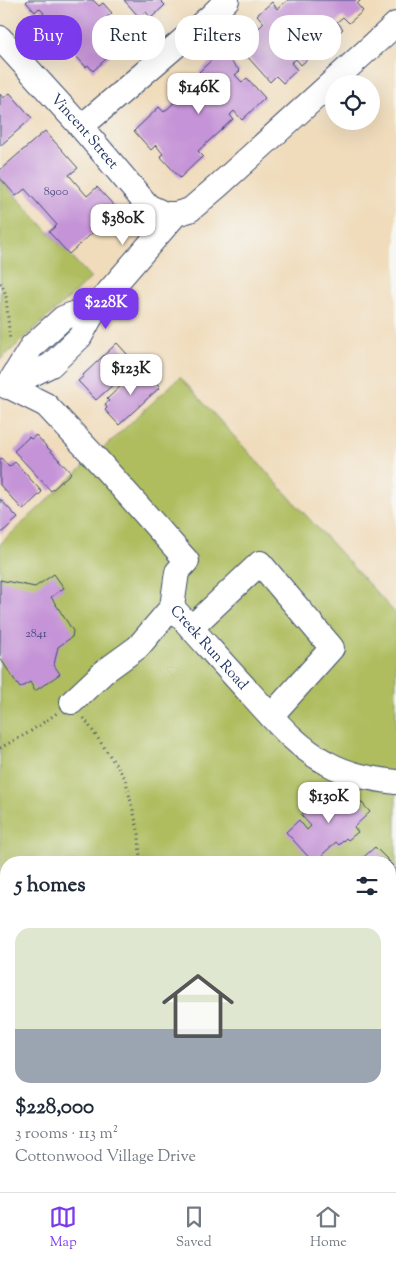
<!DOCTYPE html>
<meta charset="utf-8">
<style>
body{margin:0;font-family:"Sorts Mill Goudy",serif;background:#f2f2f3;color:#1f2937;height:100vh;display:flex;flex-direction:column;font-size:19px;white-space:nowrap}
*{box-sizing:border-box;margin:0}
p{font-size:16px;color:#747a83}
.icon{flex:none;width:28px;height:28px;fill:none;stroke:currentColor;stroke-width:2;stroke-linecap:round;stroke-linejoin:round}
.map{position:relative;flex:1;overflow:hidden}
.side{position:absolute;left:0px;top:856px;width:396px;height:336px;display:flex;flex-direction:column;background:#fff;border-radius:20px 20px 0 0;box-shadow:0 5px 20px #0002}
.side>*{flex:none}
.top-card{position:absolute;left:15px;top:15px;width:366px;height:45px;display:flex;gap:10px}
.tools{position:absolute;left:325px;top:75px;display:grid;gap:10px}
.tools a{display:grid;place-items:center;width:55px;height:55px;border-radius:50%;background:#fff;box-shadow:0 5px 20px #0002;font-size:25px}
.price{position:absolute;translate:-50% -42px;padding:0 11px;border-radius:10px;background:#fff;color:#222;font-size:16px;line-height:32px;filter:drop-shadow(0 1px 2px #0008)}
.price::after{content:'';position:absolute;left:50%;top:30px;width:15px;height:11px;margin-left:-8px;background:inherit;clip-path:polygon(0 0,100% 0,50% 100%)}
.price.current{background:#7c3aed;color:#fff}
ul{padding:0;list-style:none}
li{display:grid;align-content:center;gap:10px;height:265px;padding:0 15px}
li+li{border-top:1px solid #e0e1e3}
li span{display:grid;place-items:center;height:155px;border-radius:15px;color:#555}
li>.icon{margin-inline-start:auto}
span .icon{width:90px;height:90px;fill:#fffc;stroke-width:1}
li b{font-size:21px}
h2{display:flex;justify-content:space-between;align-items:center;height:60px;padding:0 15px;font-size:21px}
.pill{padding:0 18px;border-radius:20px;background:#fff;box-shadow:0 5px 20px #0002;font-size:18px;line-height:45px}
.pill.current{background:#7c3aed;color:#fff}
.menu{display:flex;justify-content:space-around;align-items:center;height:70px;border-top:1px solid #e0e1e3;background:#fff;font-size:14px;color:#747a83}
.menu a{display:grid;justify-items:center;gap:2px}
.menu .current{color:#7c3aed}
.map>svg:first-child{display:block}
.green{fill:#afbd5f;stroke:#65765e;fill-rule:evenodd}
.building{fill:#c593d7}
.lines{fill:none;stroke-linecap:round;stroke-linejoin:round}
.minor-casing{stroke:#3b496c;stroke-width:26}
.path{stroke:#3b496c;stroke-width:3;stroke-dasharray:1 4;stroke-linecap:butt}
.minor{stroke:#fff;stroke-width:24}
.labels{text-anchor:middle;dominant-baseline:central;stroke-width:5;stroke-linejoin:round;paint-order:stroke}
.number-label{font-size:12px;fill:#46487c}
.street-label{font-size:15px;fill:#1b2f5e;stroke:#f6f6f2}
</style>
<div class="map">
<svg width="396" height="1192" viewBox="0 0 396 1192">
<rect width="100%" height="100%" fill="#f6f6f2"/>
<filter id="ink" filterUnits="userSpaceOnUse"><feTurbulence type="fractalNoise" baseFrequency=".02" numOctaves="2"/><feDisplacementMap in="SourceGraphic" scale="10" xChannelSelector="R" yChannelSelector="G"/><feConvolveMatrix kernelMatrix="1 2 1 2 8 2 1 2 1" color-interpolation-filters="sRGB"/></filter>
<filter id="wash" filterUnits="userSpaceOnUse"><feTurbulence type="fractalNoise" baseFrequency=".0096" numOctaves="4" result="noise"/><feDisplacementMap in="SourceGraphic" scale="20" xChannelSelector="R" yChannelSelector="G"/><feGaussianBlur stdDeviation="1.12" result="paint"/><feColorMatrix in="noise" values="0 0 0 0 0 0 0 0 0 0 0 0 0 0 0 0 0 1.4 0 .05"/><feComposite in="paint" operator="in"/></filter>
<g filter="url(#wash)">
<rect width="100%" height="100%" fill="#f0dcbb"/>
<path class="green" d="M 0,179 L 91,278 L 0,360 Z
M 180,377 L 396,614 L 396,1192 L 0,1192 L 0,544 ZM 6,862 L 390,862 L 390,1186 L 6,1186 Z"/>
<g id="blocks">
<path class="building" d="M 28,0 L 93,0 L 99,6 L 103,3 L 112,13 L 106,18 L 110,22 L 114,18 L 126,31 L 125,32 L 130,37 L 93,71 L 88,65 L 86,67 L 75,55 L 77,53 L 73,49 L 70,51 L 60,41 L 63,39 L 52,26 L 49,28 L 39,18 L 44,13 L 39,8 L 35,12 L 26,2 Z
M 124,0 L 160,0 L 165,5 L 151,18 L 146,12 L 139,17 Z
M 288,0 L 361,0 L 357,4 L 363,11 L 349,23 L 343,17 L 337,22 L 343,29 L 330,41 L 324,34 L 311,46 L 316,52 L 301,65 L 296,59 L 291,63 L 297,70 L 283,83 L 276,76 L 270,82 L 237,45 L 243,40 L 237,34 L 252,20 L 259,28 L 264,23 L 257,15 L 272,2 L 277,9 Z
M 221,51 L 240,71 L 235,75 L 242,82 L 247,78 L 265,98 L 242,120 L 234,111 L 230,115 L 233,119 L 198,151 L 203,156 L 180,178 L 160,156 L 163,154 L 156,145 L 151,150 L 134,131 L 159,107 L 164,112 L 199,80 L 203,84 L 207,80 L 199,72 Z
M 10,93 L 32,118 L 0,146 L 0,94 L 3,98 Z
M 45,131 L 78,168 L 69,175 L 87,196 L 97,187 L 118,210 L 69,254 L 49,232 L 57,225 L 25,189 L 16,196 L 0,178 L 0,170 Z
M 117,343 L 136,364 L 96,400 L 78,381 L 84,376 L 83,375 Z
M 141,367 L 160,387 L 119,425 L 105,410 L 107,408 L 105,404 L 109,401 L 107,399 Z
M 36,435 L 71,473 L 51,491 L 14,451 L 29,437 L 31,439 Z
M 1,458 L 9,467 L 15,462 L 42,492 L 23,510 L 0,485 L 0,459 Z
M 0,499 L 18,518 L 0,534 Z
M 54,574 L 64,588 L 51,597 L 73,631 L 72,637 L 58,647 L 54,665 L 60,674 L 35,691 L 30,682 L 20,688 L 0,658 L 0,580 L 35,587 Z
M 348,787 L 370,812 L 354,827 L 358,832 L 348,840 L 346,838 L 339,845 L 336,842 L 323,854 L 328,860 L 325,862 L 313,862 L 286,832 L 299,820 L 307,830 L 311,826 L 301,815 L 309,808 L 312,810 L 322,800 L 320,798 L 328,791 L 330,793 L 332,792 L 337,797 Z
M 375,847 L 390,862 L 358,862 Z
M 390,863 L 396,869 L 396,898 L 390,904 Z"/>
</g>
</g>
<g filter="url(#ink)">
<use href="#blocks" fill-opacity="0" stroke="#3b496c" stroke-width="1"/>
<g class="lines">
<g class="minor-casing">
<g id="minor">
<path id="s1" d="M 0,38 L 81,127 L 148,206 L 165,214 L 176,214"/>
<path d="M 81,127 L 212,15 L 227,0"/>
<path id="s2" d="M 8,386 L 46,405 L 93,455 L 187,561 L 177,572 L 172,607 C 198,635 223,664 249,692 C 273,718 295,746 327,763 C 348,775 372,779 396,782"/>
<path d="M 8,386 L 51,365 L 80,337 L 98,304 L 176,214 L 190,210 L 218,186 L 396,24"/>
<path d="M 7,387 L 32,346 L 63,318 L 98,304"/>
<path d="M 191,628 L 260,563 L 332,648 L 271,716"/>
<path d="M 72,702 L 105,671 L 138,647 L 172,607"/>
</g>
</g>
<path class="path" d="M 0,283 L 4,289 L 6,296 L 10,341
M 84,718 L 125,778 L 139,834 L 140,862
M 0,748 L 28,733 L 57,713
M 0,907 L 6,915
M 390,1026 L 396,1025
M 134,1192 L 135,1186"/>
<use href="#minor" class="minor"/>
</g>
</g>
<g class="labels">
<g class="number-label">
<text x="56" y="192">8900</text>
<text x="36" y="634">2841</text>
</g>
<g class="street-label">
<text stroke="none"><textPath href="#s1" startOffset="126">Vincent Street</textPath></text>
<text stroke="none"><textPath href="#s2" startOffset="358">Creek Run Road</textPath></text>
</g>
</g>
</svg>
<div class="tools">
<a><svg class="icon" aria-label="locate" viewBox="0 0 24 24"><circle cx="12" cy="12" r="6"/><path d="M12 2v4M12 18v4M2 12h4M18 12h4"/></svg></a>
</div>
<b class="price" style="left:199px;top:115px">$146K</b>
<b class="price" style="left:123px;top:246px">$380K</b>
<b class="price current" style="left:106px;top:330px">$228K</b>
<b class="price" style="left:131px;top:396px">$123K</b>
<b class="price" style="left:329px;top:824px">$130K</b>
<div class="top-card">
<a class="pill current">Buy</a>
<a class="pill">Rent</a>
<a class="pill">Filters</a>
<a class="pill">New</a>
</div>
<section class="side">
<h2>5 homes<svg class="icon" aria-label="filters" viewBox="0 0 24 24"><path d="M4 7h16M4 17h16"/><circle cx="9" cy="7" r="2"/><circle cx="15" cy="17" r="2"/></svg></h2>
<ul>
<li><span style="background:linear-gradient(#dfe7d0 65%,#9aa5b1 0)"><svg class="icon" aria-label="home" viewBox="0 0 24 24"><path d="M3 11l9-7 9 7M6 9v11h12V9"/></svg></span><div><b>$228,000</b><p>3 rooms · 113 m²</p><p>Cottonwood Village Drive</p></div></li>
</ul>
</section>
</div>
<nav class="menu">
<a class="current"><svg class="icon" aria-label="map" viewBox="0 0 24 24"><path d="M3 6l6-2 6 2 6-2v14l-6 2-6-2-6 2zM9 4v14M15 6v14"/></svg>Map</a>
<a><svg class="icon" aria-label="saved" viewBox="0 0 24 24"><path d="M7 4h10v16l-5-4-5 4z"/></svg>Saved</a>
<a><svg class="icon" aria-label="home" viewBox="0 0 24 24"><path d="M3 11l9-7 9 7M6 9v11h12V9"/></svg>Home</a>
</nav>
